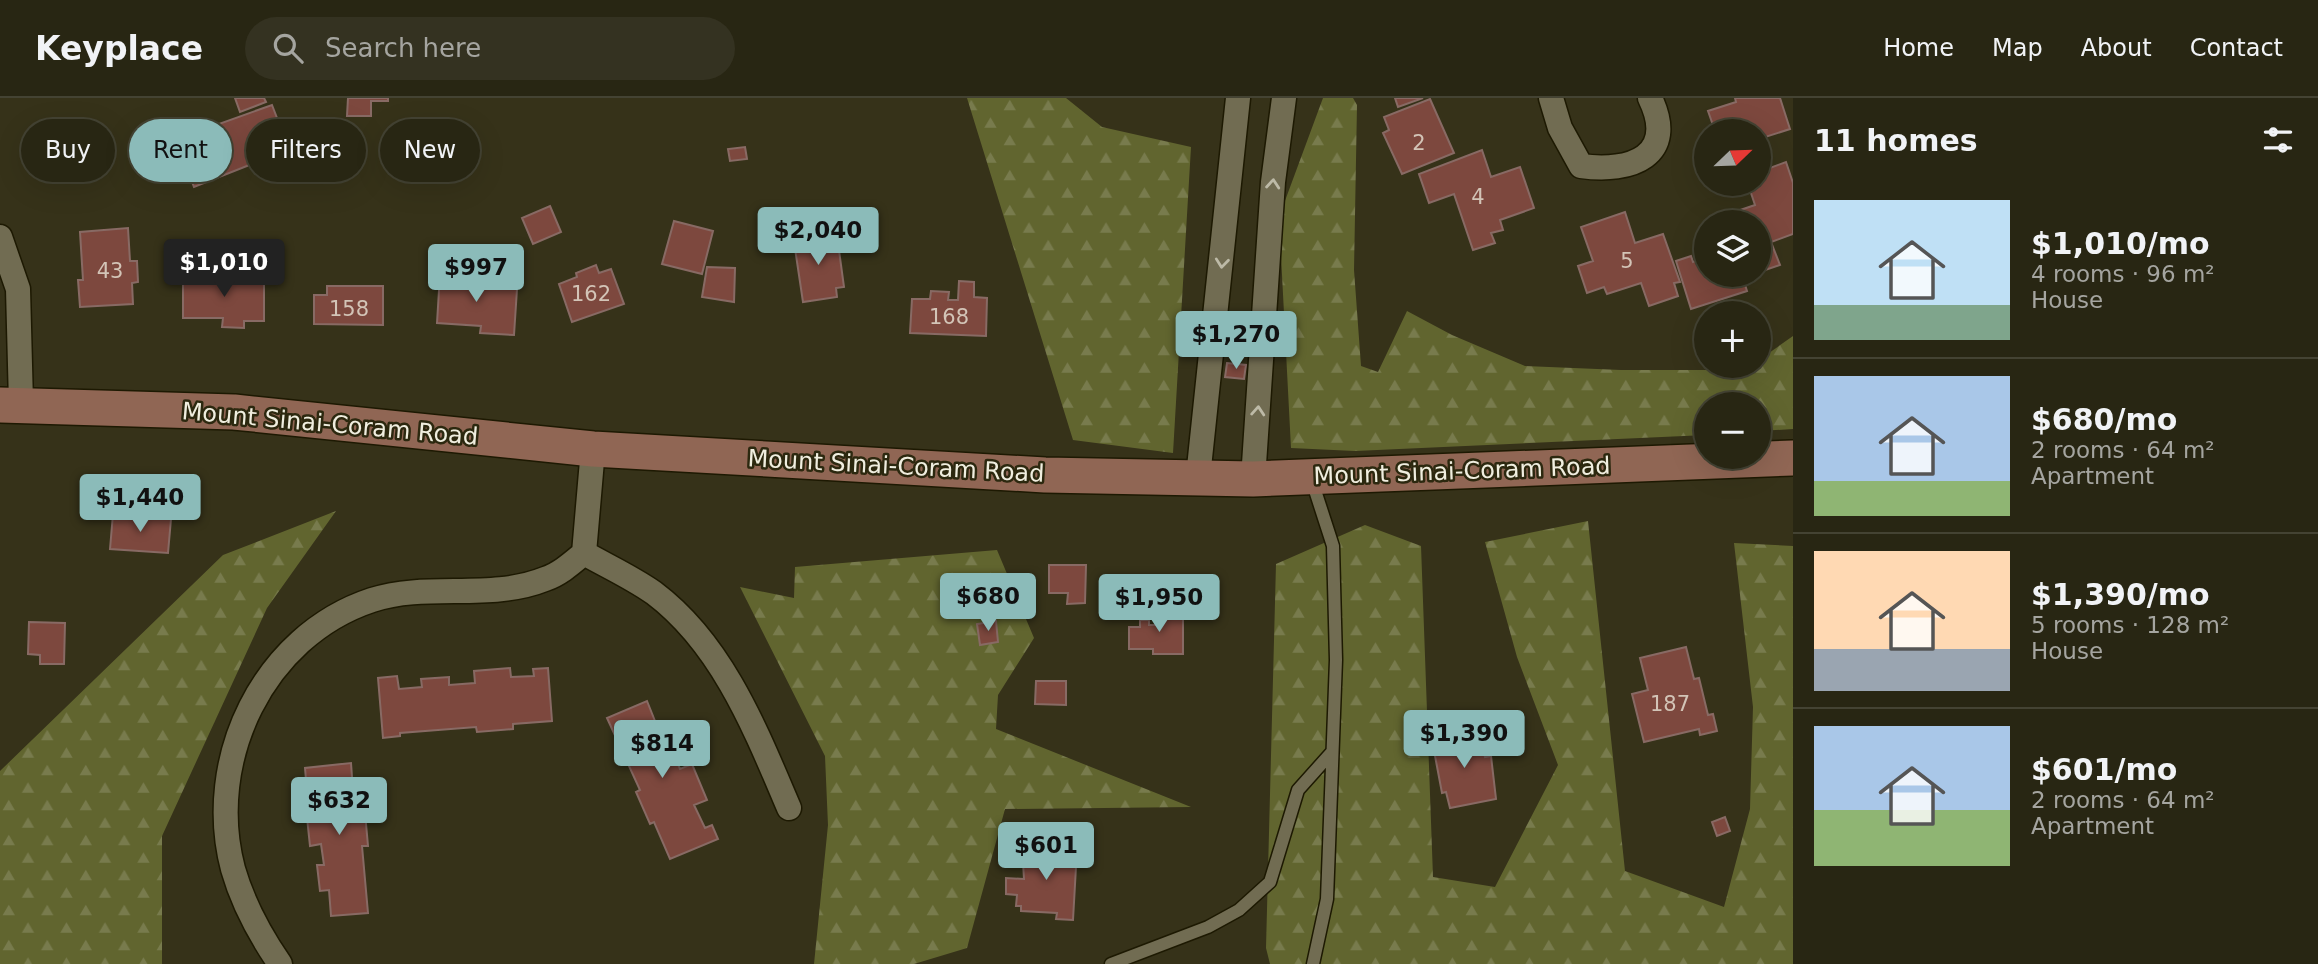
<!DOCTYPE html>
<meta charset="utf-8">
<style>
body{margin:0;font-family:"DejaVu Sans",sans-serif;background:#343221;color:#f1f3f6;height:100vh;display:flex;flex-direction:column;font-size:26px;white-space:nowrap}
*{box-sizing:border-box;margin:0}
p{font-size:23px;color:#a5a5a0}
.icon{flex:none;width:38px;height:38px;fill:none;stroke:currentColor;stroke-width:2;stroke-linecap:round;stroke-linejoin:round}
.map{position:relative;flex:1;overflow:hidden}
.side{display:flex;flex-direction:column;background:#282613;width:525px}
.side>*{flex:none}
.guide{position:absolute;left:21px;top:21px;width:665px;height:63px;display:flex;gap:14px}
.needle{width:46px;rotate:67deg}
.tools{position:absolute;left:1694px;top:21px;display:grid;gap:14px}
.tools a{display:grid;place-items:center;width:77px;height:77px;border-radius:50%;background:#282613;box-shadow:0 7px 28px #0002,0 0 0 2px #444333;font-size:35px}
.price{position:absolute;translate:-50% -60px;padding:0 16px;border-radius:7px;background:#8bbbb9;color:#111;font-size:23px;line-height:46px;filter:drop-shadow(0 2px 4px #0008)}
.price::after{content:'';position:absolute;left:50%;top:42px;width:21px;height:16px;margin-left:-10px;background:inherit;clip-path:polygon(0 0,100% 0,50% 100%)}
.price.on{background:#222;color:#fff}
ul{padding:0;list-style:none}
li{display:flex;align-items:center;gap:21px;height:175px;padding:0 21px}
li+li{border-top:2px solid #444333}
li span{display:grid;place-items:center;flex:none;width:196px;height:140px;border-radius:0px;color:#555}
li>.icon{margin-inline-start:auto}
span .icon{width:84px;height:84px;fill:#fffc;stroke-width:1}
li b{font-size:30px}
h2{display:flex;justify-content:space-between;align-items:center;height:84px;padding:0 21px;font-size:30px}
.chip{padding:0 24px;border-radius:32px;background:#282613;box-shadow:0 7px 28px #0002,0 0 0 2px #444333;font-size:24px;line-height:63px}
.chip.on{background:#8bbbb9;color:#111}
header{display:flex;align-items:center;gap:42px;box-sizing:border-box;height:98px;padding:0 35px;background:#282613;border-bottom:2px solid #444333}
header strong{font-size:33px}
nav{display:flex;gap:38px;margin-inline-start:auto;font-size:24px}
.search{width:490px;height:63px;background:#343221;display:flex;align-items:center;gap:18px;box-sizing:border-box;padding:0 24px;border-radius:38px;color:#a5a5a0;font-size:26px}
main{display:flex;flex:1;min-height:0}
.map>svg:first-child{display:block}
.forest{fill:url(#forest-firs)}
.building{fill:#7d483e;stroke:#886a64;stroke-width:2}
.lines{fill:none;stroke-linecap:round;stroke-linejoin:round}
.service-casing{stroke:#1d1902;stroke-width:15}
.minor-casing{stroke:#1d1902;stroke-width:27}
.secondary-casing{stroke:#1d1902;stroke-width:38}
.service{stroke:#716c52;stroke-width:12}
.minor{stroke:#716c52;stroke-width:24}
.secondary{stroke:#906654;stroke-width:35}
.oneway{stroke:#bdbaa7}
.labels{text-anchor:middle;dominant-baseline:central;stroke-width:5;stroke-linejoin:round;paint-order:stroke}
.number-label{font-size:21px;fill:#d3c4b7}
.street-label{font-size:24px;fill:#f0eedf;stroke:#2c280f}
</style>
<header>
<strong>Keyplace</strong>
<div class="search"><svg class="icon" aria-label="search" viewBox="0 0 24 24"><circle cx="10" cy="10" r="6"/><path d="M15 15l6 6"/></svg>Search here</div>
<nav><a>Home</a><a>Map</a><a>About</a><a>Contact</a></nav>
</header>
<main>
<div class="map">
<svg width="1793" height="866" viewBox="0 0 1793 866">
<defs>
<pattern id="forest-firs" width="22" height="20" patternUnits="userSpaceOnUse" patternTransform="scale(1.75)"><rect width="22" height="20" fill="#61652f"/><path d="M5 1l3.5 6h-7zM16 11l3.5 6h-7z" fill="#787b4d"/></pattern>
</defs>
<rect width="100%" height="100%" fill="#363219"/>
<path class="forest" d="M 967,0 L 1066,0 L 1102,29 L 1191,49 L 1173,355 L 1073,342 Z
M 1323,0 L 1353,0 L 1357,7 L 1354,172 L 1361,268 L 1378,274 L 1407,213 L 1452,237 L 1525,268 L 1621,272 L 1746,272 L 1759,268 L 1759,262 L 1793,238 L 1793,331 L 1759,333 L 1759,306 L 1706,306 L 1706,337 L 1355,353 L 1291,350 L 1279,119 Z
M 336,413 L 267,510 L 162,738 L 162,866 L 0,866 L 0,673 L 223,457 Z
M 1588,423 L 1625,773 L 1724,809 L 1750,711 L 1753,609 L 1734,445 L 1793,448 L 1793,866 L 1270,866 L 1266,850 L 1276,466 L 1365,427 L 1421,448 L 1433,779 L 1495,789 L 1558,667 L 1517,559 L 1485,444 Z
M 997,452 L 1034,540 L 998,597 L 996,631 L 1191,709 L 1005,711 L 967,850 L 914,866 L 814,866 L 828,727 L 825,658 L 740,489 L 794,500 L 795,469 Z"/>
<path class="building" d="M 235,0 L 264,0 L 266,4 L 240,14 Z
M 348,0 L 388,0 L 388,3 L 371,3 L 371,18 L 347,18 Z
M 1395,0 L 1423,0 L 1398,9 Z
M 1735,0 L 1780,0 L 1790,31 L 1759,41 L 1759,33 L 1715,33 L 1708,13 L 1736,4 Z
M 1430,1 L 1454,55 L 1402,76 L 1383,35 L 1389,32 L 1384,19 Z
M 272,7 L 277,20 L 272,32 L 253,39 L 262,62 L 194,89 L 175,42 L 210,28 L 215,41 L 221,38 L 216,27 Z
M 745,49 L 747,61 L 730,63 L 728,51 Z
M 1482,52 L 1491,79 L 1520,69 L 1534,110 L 1500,122 L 1503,132 L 1491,135 L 1495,145 L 1473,152 L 1454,96 L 1429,105 L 1419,76 Z
M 1786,64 L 1793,85 L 1793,136 L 1771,144 L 1780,167 L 1759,174 L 1759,124 L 1728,124 L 1725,117 L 1755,107 L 1748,86 L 1759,86 L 1759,74 Z
M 550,108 L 561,134 L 533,146 L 522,120 Z
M 1625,114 L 1635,145 L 1663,136 L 1680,184 L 1674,185 L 1678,198 L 1649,208 L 1641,185 L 1607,196 L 1604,189 L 1587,195 L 1578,168 L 1593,163 L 1581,129 Z
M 674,123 L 713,133 L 702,176 L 662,166 Z
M 128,130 L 130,163 L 137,163 L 138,184 L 132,185 L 133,206 L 80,209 L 78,182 L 83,182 L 80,134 Z
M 819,133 L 821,147 L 838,145 L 844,189 L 836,190 L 837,199 L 803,204 L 793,137 Z
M 1704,148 L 1706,148 L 1706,177 L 1742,177 L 1747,193 L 1691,211 L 1676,163 L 1691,158 L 1693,164 L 1699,162 L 1701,155 L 1706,154 Z
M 596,167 L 599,175 L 611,171 L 624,206 L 572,224 L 559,186 L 577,179 L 576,175 Z
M 707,169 L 735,170 L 734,204 L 702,199 Z
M 231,174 L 243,174 L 243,183 L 264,183 L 264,223 L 244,223 L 244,230 L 222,229 L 223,220 L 183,220 L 183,179 L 231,179 Z
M 440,176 L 486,179 L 485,189 L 517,191 L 514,237 L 480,235 L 481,228 L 437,225 Z
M 959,183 L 974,184 L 974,199 L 987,200 L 986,238 L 910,235 L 912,201 L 930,201 L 931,193 L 949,194 L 948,202 L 958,202 Z
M 327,188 L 383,188 L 383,227 L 314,226 L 314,197 L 327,197 Z
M 1227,265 L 1246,267 L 1244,281 L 1225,279 Z
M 113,416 L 171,421 L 168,455 L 110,451 Z
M 1049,467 L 1086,467 L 1085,505 L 1067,506 L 1068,495 L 1049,495 Z
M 1155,511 L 1172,511 L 1172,521 L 1183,521 L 1183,556 L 1153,556 L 1153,551 L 1129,551 L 1129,529 L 1140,529 L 1140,522 L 1149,522 L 1149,527 L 1155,527 Z
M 996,523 L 998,544 L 980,547 L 977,526 Z
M 29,524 L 65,525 L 64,566 L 40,566 L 40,557 L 28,556 Z
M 1686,549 L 1694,581 L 1699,580 L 1708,617 L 1713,616 L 1717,633 L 1700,637 L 1699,631 L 1644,644 L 1632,596 L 1648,592 L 1640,560 Z
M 510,570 L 511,579 L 534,578 L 533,571 L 548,570 L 552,623 L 513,626 L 513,631 L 477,634 L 476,629 L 400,635 L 400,638 L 383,640 L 378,580 L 397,578 L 399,591 L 422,589 L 421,581 L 449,579 L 449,587 L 475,585 L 474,573 Z
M 1036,583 L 1066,583 L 1066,607 L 1035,606 Z
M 647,603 L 657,628 L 667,624 L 677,647 L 671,650 L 680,671 L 692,666 L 707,702 L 694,707 L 705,730 L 712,727 L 718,741 L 670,761 L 654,724 L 650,726 L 636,694 L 640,692 L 607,620 Z
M 1480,633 L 1485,659 L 1491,658 L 1496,701 L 1450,710 L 1446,694 L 1442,695 L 1432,642 Z
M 351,665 L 353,693 L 363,692 L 368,748 L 362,748 L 368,815 L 331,818 L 329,792 L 320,793 L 317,767 L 324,767 L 321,746 L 310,748 L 306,710 L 316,709 L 313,682 L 306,682 L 305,670 Z
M 1725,719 L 1730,733 L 1717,738 L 1712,724 Z
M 1022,748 L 1077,751 L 1073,822 L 1056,821 L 1057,815 L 1021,813 L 1021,808 L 1016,808 L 1017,797 L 1006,796 L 1006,780 L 1024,781 Z"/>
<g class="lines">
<g class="service-casing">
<path id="service" d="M 1312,383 L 1333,448 L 1336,562 L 1327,801 L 1313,866
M 1111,866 L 1208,829 L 1239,812 L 1270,784 L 1298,692 L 1332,654"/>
</g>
<g class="minor-casing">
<path id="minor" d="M 1551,0 L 1560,30 L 1581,68 C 1631,75 1678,58 1650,0
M 0,139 L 18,191 L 21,305
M 1198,379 L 1238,0
M 1253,381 L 1273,84 L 1284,0
M 584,455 C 607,468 633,480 654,495 C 723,547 756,633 789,710
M 280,866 C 260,837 243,806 233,771 C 204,662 263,538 372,502 C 428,484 490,503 545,481 C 560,476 572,465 584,455 L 593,351"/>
</g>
<g class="secondary-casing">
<path id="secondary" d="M 0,307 L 234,314 L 593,351 L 1045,377 L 1253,381 L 1793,360"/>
</g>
<use href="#service" class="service"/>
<use href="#minor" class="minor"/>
<use href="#secondary" class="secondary"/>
</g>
<defs><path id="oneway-chevron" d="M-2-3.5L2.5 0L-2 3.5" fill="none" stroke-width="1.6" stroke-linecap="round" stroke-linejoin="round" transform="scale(1.75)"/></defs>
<g class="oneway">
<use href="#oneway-chevron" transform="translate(1273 86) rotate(-85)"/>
<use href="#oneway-chevron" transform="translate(1222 165) rotate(96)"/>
<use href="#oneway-chevron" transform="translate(1258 313) rotate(-86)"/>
</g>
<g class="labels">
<g class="number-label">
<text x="1419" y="45">2</text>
<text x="1478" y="99">4</text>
<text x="1627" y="163">5</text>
<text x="110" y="173">43</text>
<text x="591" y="196">162</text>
<text x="349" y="211">158</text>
<text x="949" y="219">168</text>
<text x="1670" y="606">187</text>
</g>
<g class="street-label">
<text transform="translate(330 326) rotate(5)">Mount Sinai-Coram Road</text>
<text transform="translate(896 368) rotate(3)">Mount Sinai-Coram Road</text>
<text transform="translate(1462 373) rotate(-2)">Mount Sinai-Coram Road</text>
</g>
</g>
</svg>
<div class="tools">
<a><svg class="needle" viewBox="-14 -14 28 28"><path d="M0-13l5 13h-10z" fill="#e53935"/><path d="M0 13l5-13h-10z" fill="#a5a5a0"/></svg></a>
<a><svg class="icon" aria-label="layers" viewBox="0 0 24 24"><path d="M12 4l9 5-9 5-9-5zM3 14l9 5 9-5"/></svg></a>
<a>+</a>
<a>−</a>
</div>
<b class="price" style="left:818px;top:169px">$2,040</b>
<b class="price on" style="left:224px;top:201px">$1,010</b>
<b class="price" style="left:476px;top:206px">$997</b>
<b class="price" style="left:1236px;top:273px">$1,270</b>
<b class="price" style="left:140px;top:436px">$1,440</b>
<b class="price" style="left:988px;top:535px">$680</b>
<b class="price" style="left:1159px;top:536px">$1,950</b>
<b class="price" style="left:1464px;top:672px">$1,390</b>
<b class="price" style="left:662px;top:682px">$814</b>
<b class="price" style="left:339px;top:739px">$632</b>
<b class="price" style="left:1046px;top:784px">$601</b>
<div class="guide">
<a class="chip">Buy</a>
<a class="chip on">Rent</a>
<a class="chip">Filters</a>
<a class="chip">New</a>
</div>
</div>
<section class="side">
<h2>11 homes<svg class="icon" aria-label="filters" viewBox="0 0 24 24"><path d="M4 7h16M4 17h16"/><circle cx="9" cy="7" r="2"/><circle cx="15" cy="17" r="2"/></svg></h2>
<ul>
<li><span style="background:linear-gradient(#bfe0f5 75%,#7fa58c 0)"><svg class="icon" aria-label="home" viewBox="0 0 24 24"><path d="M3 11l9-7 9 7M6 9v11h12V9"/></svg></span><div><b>$1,010/mo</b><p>4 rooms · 96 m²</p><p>House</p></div></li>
<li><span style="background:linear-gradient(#a9c7e8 75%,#8fb573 0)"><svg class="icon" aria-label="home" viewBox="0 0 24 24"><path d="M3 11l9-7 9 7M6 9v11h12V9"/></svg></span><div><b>$680/mo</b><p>2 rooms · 64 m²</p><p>Apartment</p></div></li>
<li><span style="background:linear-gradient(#ffd9b3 70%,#9aa5b1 0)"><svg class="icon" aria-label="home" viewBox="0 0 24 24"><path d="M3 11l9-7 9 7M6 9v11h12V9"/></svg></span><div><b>$1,390/mo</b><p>5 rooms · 128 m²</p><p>House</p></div></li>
<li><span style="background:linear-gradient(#a9c7e8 60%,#8fb573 0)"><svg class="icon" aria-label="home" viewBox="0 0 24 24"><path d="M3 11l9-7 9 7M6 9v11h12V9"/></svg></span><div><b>$601/mo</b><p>2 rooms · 64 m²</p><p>Apartment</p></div></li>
</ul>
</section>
</main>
